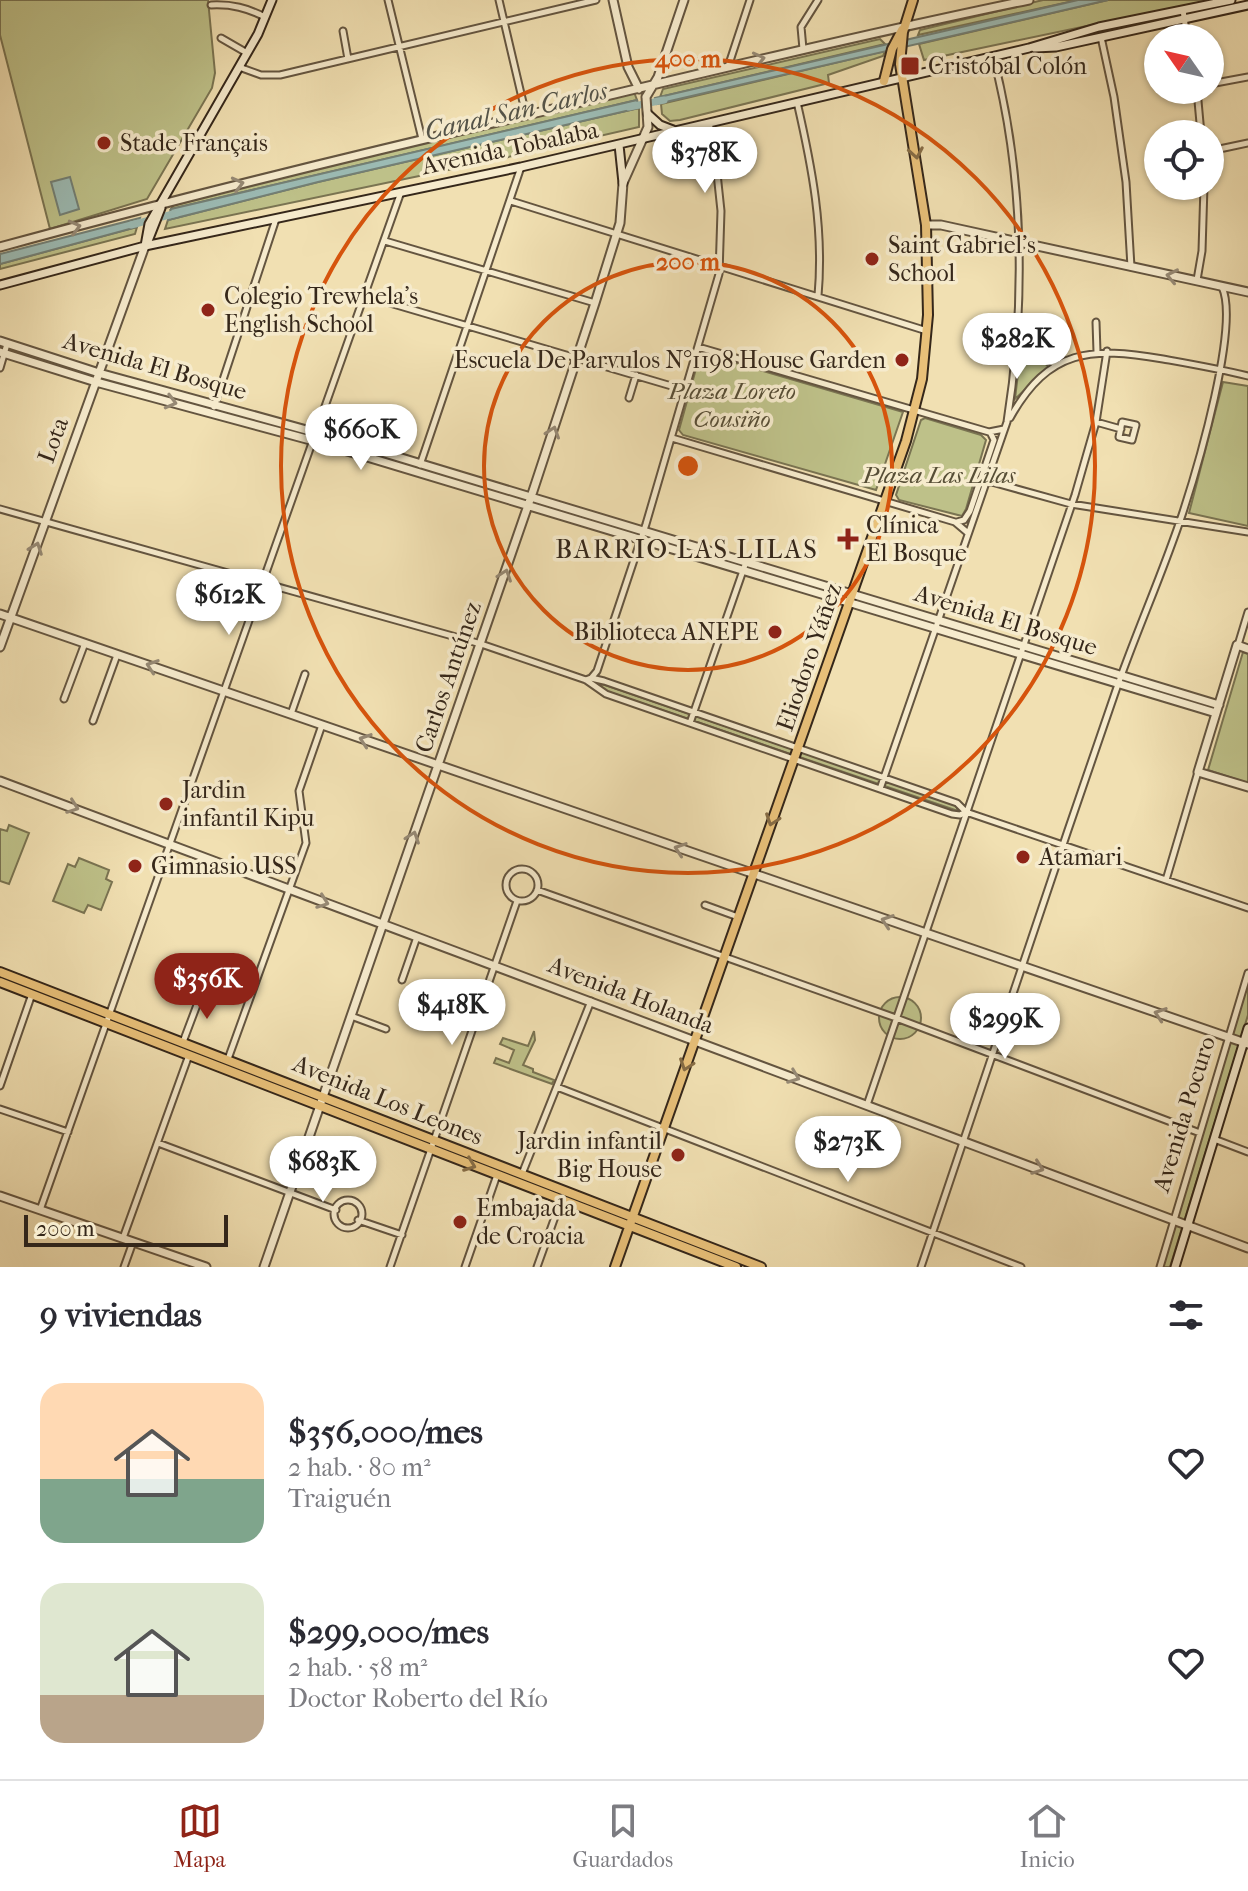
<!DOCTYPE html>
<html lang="es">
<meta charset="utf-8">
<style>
body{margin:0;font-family:"IM FELL French Canon",serif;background:#f7f7f7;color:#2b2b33;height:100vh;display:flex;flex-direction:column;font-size:30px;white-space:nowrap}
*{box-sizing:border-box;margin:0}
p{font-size:26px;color:#7c7c81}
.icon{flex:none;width:44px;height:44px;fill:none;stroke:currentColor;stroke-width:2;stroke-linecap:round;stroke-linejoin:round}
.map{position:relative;height:1267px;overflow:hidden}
.details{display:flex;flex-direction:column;background:#fff;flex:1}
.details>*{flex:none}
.needle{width:52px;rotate:304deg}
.tools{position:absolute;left:1144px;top:24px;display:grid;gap:16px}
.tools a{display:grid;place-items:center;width:80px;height:80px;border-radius:50%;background:#fff;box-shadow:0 2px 6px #0004;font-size:40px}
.scale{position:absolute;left:24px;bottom:20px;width:204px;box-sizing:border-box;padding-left:8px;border:4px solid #35271a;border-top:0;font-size:22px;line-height:28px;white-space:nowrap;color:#35271a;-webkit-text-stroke:6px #f6ebcd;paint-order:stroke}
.price{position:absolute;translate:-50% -68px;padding:0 18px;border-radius:28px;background:#fff;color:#222;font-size:26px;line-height:52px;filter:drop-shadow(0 2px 4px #0008)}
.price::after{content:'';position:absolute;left:50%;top:48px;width:24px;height:18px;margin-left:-12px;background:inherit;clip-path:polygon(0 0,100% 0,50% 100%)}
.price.active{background:#8f2418;color:#fff}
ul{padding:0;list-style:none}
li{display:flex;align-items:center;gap:24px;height:200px;padding:0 40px}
li span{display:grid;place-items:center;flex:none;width:224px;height:160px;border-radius:24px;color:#555}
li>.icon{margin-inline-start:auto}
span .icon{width:96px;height:96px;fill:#fffc;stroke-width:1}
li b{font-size:34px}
h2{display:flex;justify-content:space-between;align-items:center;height:96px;padding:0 40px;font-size:34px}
.dock{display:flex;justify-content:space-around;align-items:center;height:112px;border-top:2px solid #e1e1e2;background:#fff;font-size:22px;color:#7c7c81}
.dock a{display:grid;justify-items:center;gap:4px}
.dock .active{color:#8f2418}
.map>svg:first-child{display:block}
.green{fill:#bec189;stroke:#7a7452;stroke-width:2}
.water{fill:#9cbbb4;stroke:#738076;stroke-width:2}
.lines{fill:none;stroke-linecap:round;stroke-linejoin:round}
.canal{stroke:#9cbbb4;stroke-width:7}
.minor-casing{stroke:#645540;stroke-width:9}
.tertiary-casing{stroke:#645540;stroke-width:11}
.secondary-casing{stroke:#35271a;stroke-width:11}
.primary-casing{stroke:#35271a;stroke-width:12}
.minor{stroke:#f6ebcd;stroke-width:5}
.tertiary{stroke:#f6ebcd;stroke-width:7}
.secondary{stroke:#f6ebcd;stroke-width:7}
.primary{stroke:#e8c079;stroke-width:8}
.oneway{stroke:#968974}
.oneway2{stroke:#866c45}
.ring{fill:none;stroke:#d6540d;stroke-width:4}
.poi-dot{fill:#8f2418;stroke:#f6ebcd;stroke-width:3}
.labels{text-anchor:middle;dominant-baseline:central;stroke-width:7;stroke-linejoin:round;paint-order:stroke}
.poi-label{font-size:24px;fill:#35271a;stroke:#f6ebcd;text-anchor:start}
.street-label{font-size:24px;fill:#35271a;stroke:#f6ebcd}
.park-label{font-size:24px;font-style:italic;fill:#574e36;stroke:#f6ebcd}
.water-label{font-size:26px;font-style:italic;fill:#545348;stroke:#f6ebcd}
.neighbourhood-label{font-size:26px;letter-spacing:2px;fill:#35271a;stroke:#f6ebcd}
.centre{fill:#d6540d;stroke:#f6ebcd;stroke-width:4}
.ring-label{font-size:24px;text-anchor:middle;font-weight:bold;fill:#d6540d;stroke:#f6ebcd;stroke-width:7;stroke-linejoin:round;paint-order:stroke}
</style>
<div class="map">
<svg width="1248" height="1267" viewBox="0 0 1248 1267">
<rect width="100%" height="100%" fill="#f1e0b2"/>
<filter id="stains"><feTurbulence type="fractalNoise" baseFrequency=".0025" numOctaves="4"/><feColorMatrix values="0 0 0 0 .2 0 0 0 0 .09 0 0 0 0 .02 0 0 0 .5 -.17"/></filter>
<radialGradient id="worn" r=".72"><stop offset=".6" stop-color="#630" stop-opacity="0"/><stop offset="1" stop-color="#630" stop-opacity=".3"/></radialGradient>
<path class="green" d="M 0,0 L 208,0 L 215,73 L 212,88 L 147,199 L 50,229 L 0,35 Z
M 1043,0 L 1078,0 L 918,35 L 920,30 Z
M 1108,0 L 1211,0 L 924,60 L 919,44 Z
M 880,39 L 885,44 L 660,97 L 663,89 Z
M 885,51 L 883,56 L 828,75 L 829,83 L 680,120 L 670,121 L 662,114 L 661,104 Z
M 634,92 L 637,100 L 171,209 L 175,203 C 327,160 482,131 634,92 Z
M 639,108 L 639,127 L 491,161 L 165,229 L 168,220 L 318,182 Z
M 137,227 L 135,234 L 0,269 L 0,264 Z
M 0,345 C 155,393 312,435 468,481 C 716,553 962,628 1208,706 L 1207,708 L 1043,656 L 254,419 L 112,383 L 0,349 Z
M 1021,348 L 1026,348 L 1049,367 L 1015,399 Z
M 705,354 L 903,412 L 876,490 L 683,435 L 679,430 L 699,358 Z
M 1223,382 L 1248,386 L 1248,526 L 1189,513 Z
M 925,418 L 981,435 L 986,440 L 966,509 L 962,516 L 899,500 L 896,495 L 921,420 Z
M 1243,652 L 1248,654 L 1248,783 L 1208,770 Z
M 594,684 L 605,685 L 956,805 L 958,811 L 603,690 Z
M 9,825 L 29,833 L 9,884 L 0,881 L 0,829 L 7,831 Z
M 79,858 L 109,870 L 106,879 L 112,882 L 101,910 L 88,905 L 84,913 L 53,901 L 68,864 L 75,867 Z
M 1248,979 L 1248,1015 L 1170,1267 L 1162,1267 Z
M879 1018a21 21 0 1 1 42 0a21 21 0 1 1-42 0Z
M 534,1031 L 535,1040 L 523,1065 L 533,1069 L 533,1072 L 554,1080 L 552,1084 L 494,1063 L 496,1058 L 509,1063 L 514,1050 L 500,1044 L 503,1038 L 528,1046 Z"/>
<path class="water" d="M 1078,0 L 1108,0 L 657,104 L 655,98 Z
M 637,100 L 639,108 L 318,182 L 168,220 L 171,209 Z
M 70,177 L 79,209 L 60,215 L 51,182 Z
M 140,218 L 137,227 L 0,264 L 0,254 Z"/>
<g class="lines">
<path class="canal" d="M 629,107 L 664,100
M 131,225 L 177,213"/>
<g class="minor-casing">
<path id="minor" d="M 388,0 L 422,139
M 499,0 L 526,115
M 211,5 C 232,4 247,8 265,17
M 1183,10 L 1187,38
M 343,31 L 348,59
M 1101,37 L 1114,97 L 1126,182 L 1131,267
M 221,38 L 247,53
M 803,49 L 801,27 L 818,0
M 239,67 L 261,75 L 280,75 L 596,0
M 728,67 L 750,0
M 1210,84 L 1248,77
M 1197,90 L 1201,134
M 797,102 C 812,167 824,229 818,296
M 1210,151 L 1248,143
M 511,201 L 927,331
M 385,241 L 595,303
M 1197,280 L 1202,251 L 1204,186
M 366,296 L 685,390
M 1096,322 L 1097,352
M 1018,333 L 1037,353 L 1056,365
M 698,347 L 989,432 L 1004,429
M 0,368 L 7,344
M 629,398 L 636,375
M 214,407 L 276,219
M 1010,418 C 1049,348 1091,347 1163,359 C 1191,364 1220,369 1248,376
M 1096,422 L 1121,429
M 1122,422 L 1136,425 L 1132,440 L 1119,437 Z
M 672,438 L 955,522 L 968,533
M 420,465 L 521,167
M 981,479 L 1071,504 L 1248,532
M 0,509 L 481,644 L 586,680 L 606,694 L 952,814 L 960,815 L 966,812
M 957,522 L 964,520 L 970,511 L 994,440 L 990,432
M 1238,645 L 1248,612
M 592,677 L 597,671 L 646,524 L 719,274 L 721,211 L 714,145 L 709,123
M 586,680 L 591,678 L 604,681 L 957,803 L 966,812 L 1248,908
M 64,699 L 85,643
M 291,714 L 305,674
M 93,721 L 117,655
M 690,723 L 746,562
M 880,789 L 1007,422 C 1026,302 1024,174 993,56
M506 885a16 16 0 1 1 32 0a16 16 0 1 1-32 0Z
M 1166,880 L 1198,772
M 537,890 L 896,1018 L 1200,1133
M 705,905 L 738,917
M 402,980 L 417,937
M 351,1016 L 386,1029
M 183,1042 L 203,989
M 228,1059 L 306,843 L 299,791 L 322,725
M 0,1086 L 32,994
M 557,1087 L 1021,1267
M 867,1105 L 1075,495 L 1096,422 L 1107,351
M 0,1109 L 68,1132
M 1214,1139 L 1248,1152
M 158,1143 L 336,1210
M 522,1174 L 591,1001
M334 1214a14 14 0 1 1 28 0a14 14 0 1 1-28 0Z
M 40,1210 L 401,192
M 358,1220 L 402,1235
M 123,1238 L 189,1055
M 124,1267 L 133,1242
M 390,1267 L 517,901
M 465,1267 L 497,1175
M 537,1267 L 561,1200
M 921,1267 C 985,1076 1049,884 1115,693 C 1136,632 1163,573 1183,512 C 1197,469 1240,325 1222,287
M 1160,1267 L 1248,973"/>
</g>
<g class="tertiary-casing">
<path id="tertiary" d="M 613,0 L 628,67 L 639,89
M 646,97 L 658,77 L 684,0
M 926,225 L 941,225 L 1248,292
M 0,247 C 179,198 359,154 540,112 C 702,73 865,34 1029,0
M 0,341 L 99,373 L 332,437 L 1219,705
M 0,352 L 96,382 L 314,441 L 1216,713
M 0,614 L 1248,1044
M 0,647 L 145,246
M 1248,649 L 1237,645 L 1198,772 L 1248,787
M 0,781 L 1248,1248
M 0,1196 L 206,1267
M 264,1267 L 533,491 L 595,303 L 620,223 L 623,183 L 648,127 L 646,97"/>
</g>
<g class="secondary-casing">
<path id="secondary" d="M 1035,48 L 1056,47 L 1248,5
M 648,114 L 660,125 L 673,130
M 619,145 L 623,183
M 148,241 L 161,208
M 145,246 L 149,224 L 258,34 L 272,0
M 0,285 L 145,246 L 521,167 L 1029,48 L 1099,27 L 1231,0
M 1175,1267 L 1248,1028"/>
</g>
<g class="primary-casing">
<path id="primary" d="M 884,81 L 892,49 L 902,30
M 0,972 L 761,1267
M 0,982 L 736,1267
M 615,1267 L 906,441 L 922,379 L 928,315 L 926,225 L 900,64 L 903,32 L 913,0"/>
</g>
<use href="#minor" class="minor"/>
<use href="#tertiary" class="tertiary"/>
<use href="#secondary" class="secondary"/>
<use href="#primary" class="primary"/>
</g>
<defs><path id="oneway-chevron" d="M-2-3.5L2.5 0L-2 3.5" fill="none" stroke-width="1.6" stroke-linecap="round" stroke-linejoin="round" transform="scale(2)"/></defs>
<g class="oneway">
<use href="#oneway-chevron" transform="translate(759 59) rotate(-13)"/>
<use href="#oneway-chevron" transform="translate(238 184) rotate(-14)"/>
<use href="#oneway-chevron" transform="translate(75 227) rotate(-15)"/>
<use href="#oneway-chevron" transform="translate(1172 276) rotate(-168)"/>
<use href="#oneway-chevron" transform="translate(171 402) rotate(15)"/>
<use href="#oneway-chevron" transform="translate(553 432) rotate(-72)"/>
<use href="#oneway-chevron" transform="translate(36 548) rotate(-70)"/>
<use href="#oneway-chevron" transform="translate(505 575) rotate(-71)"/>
<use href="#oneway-chevron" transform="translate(152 666) rotate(-161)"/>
<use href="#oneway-chevron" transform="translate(365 740) rotate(-161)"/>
<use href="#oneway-chevron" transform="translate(73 807) rotate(20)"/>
<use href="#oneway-chevron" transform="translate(413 837) rotate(-71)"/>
<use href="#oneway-chevron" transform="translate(680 849) rotate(-161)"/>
<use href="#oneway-chevron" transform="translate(323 902) rotate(20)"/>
<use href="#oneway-chevron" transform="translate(887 921) rotate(-161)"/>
<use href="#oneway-chevron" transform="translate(1160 1014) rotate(-161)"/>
<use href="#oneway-chevron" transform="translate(794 1077) rotate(21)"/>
<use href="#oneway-chevron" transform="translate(1038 1168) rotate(20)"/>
</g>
<g class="oneway2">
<use href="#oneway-chevron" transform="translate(916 153) rotate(80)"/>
<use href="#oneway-chevron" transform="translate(772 820) rotate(109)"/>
<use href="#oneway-chevron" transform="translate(686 1065) rotate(109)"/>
<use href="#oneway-chevron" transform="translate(470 1165) rotate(21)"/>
</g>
<g class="ring">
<circle cx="688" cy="466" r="204"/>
<circle cx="688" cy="466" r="407"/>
</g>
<g class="poi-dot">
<rect x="900" y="56" width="20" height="20" rx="4"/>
<circle cx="104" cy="143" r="8"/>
<circle cx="872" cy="259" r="8"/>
<circle cx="208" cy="310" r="8"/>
<circle cx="902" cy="360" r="8"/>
<path d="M844 527h8v8h8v8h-8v8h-8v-8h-8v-8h8z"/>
<circle cx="775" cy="632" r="8"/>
<circle cx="166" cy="804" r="8"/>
<circle cx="1023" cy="857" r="8"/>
<circle cx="135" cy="866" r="8"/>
<circle cx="678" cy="1155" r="8"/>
<circle cx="460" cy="1222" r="8"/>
</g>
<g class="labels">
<g class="poi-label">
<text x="928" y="66">Cristóbal Colón</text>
<text x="120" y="143">Stade Français</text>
<text x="888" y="245">Saint Gabriel's<tspan x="888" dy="28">School</tspan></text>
<text x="224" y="296">Colegio Trewhela's<tspan x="224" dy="28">English School</tspan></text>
<text x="886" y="360" text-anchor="end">Escuela De Parvulos N°1198 House Garden</text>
<text x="866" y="525">Clínica<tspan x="866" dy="28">El Bosque</tspan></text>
<text x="759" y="632" text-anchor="end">Biblioteca ANEPE</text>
<text x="182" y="790">Jardin<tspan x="182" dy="28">infantil Kipu</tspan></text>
<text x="1039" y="857">Atamari</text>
<text x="151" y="866">Gimnasio USS</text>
<text x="662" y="1141" text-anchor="end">Jardin infantil<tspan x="662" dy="28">Big House</tspan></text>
<text x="476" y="1208">Embajada<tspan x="476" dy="28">de Croacia</tspan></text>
</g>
<g class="street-label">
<text transform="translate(510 148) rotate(-12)">Avenida Tobalaba</text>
<text transform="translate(155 366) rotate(16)">Avenida El Bosque</text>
<text transform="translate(53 440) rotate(-70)">Lota</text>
<text transform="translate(1006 620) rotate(17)">Avenida El Bosque</text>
<text transform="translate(809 657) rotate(-71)">Eliodoro Yáñez</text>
<text transform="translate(448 677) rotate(-71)">Carlos Antúnez</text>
<text transform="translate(631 995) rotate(21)">Avenida Holanda</text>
<text transform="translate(388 1100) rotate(22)">Avenida Los Leones</text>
<text transform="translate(1184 1114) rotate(-73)">Avenida Pocuro</text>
</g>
<g class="park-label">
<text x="732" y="391">Plaza Loreto<tspan x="732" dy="28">Cousiño</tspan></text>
<text x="939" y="475">Plaza Las Lilas</text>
</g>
<g class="water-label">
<text transform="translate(516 111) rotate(-13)">Canal San Carlos</text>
</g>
<g class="neighbourhood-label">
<text x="687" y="549">BARRIO LAS LILAS</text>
</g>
</g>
<circle cx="688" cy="466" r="12" class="centre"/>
<g class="ring-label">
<text x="688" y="67">400 m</text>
<text x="688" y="270">200 m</text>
</g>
<rect width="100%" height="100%" filter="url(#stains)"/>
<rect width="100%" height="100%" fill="url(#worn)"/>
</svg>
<div class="tools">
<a><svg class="needle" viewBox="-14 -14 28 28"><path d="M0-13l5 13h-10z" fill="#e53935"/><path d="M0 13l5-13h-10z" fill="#7c7c81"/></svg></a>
<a><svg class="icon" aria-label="locate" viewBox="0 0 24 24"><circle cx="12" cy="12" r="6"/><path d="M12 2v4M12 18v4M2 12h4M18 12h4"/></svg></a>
</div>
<div class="scale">200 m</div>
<b class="price" style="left:705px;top:195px">$378K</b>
<b class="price" style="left:1017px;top:381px">$282K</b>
<b class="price" style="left:361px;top:472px">$660K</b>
<b class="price" style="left:229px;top:637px">$612K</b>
<b class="price active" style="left:207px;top:1021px">$356K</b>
<b class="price" style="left:452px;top:1047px">$418K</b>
<b class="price" style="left:1005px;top:1061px">$299K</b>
<b class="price" style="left:848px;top:1184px">$273K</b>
<b class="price" style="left:323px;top:1204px">$683K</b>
</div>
<section class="details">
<h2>9 viviendas<svg class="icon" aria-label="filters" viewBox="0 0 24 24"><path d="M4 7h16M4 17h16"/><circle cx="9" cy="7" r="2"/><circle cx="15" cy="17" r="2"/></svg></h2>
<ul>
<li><span style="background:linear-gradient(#ffd9b3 60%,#7fa58c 0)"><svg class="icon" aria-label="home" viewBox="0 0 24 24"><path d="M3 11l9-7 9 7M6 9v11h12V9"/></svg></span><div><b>$356,000/mes</b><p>2 hab. · 80 m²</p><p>Traiguén</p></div><svg class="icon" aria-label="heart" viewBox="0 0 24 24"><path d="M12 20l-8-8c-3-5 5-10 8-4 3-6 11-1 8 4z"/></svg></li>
<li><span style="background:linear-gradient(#dfe7d0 70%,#b9a48a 0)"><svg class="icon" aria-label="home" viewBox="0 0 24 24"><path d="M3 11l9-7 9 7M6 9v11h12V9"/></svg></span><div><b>$299,000/mes</b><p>2 hab. · 58 m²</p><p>Doctor Roberto del Río</p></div><svg class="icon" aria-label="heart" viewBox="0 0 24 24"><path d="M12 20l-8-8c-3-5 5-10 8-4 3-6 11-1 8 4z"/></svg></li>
</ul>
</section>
<nav class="dock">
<a class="active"><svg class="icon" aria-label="map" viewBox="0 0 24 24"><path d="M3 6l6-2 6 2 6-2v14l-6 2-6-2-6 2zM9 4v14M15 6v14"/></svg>Mapa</a>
<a><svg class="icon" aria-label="saved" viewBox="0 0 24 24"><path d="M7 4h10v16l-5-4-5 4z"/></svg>Guardados</a>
<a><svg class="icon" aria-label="home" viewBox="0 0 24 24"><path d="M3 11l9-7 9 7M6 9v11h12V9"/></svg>Inicio</a>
</nav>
